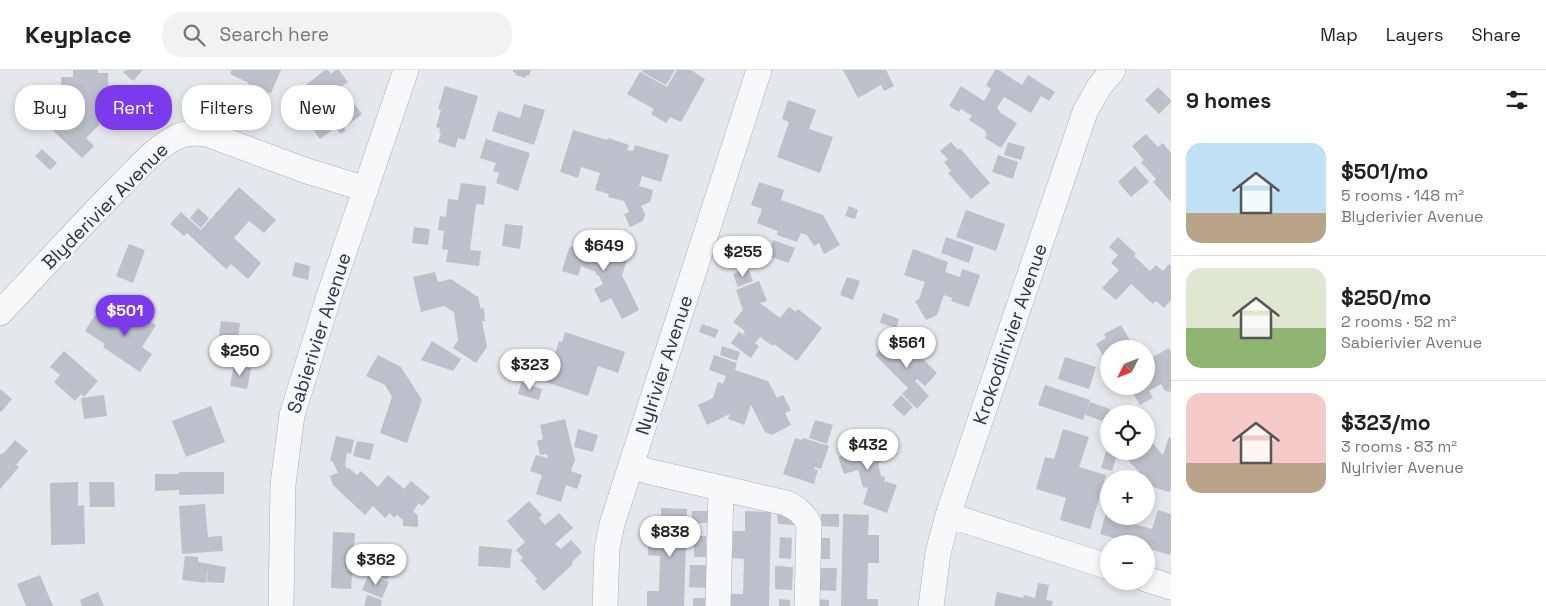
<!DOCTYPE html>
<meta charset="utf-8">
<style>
body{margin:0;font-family:"Space Grotesk",sans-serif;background:#f2f2f2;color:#222;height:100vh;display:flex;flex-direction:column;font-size:19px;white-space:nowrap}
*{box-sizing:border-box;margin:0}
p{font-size:16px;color:#767676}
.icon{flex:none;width:28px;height:28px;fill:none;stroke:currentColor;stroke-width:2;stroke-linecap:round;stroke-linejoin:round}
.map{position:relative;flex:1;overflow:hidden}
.side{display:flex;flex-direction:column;background:#fff;width:375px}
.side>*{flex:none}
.guide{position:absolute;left:15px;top:15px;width:475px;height:45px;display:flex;gap:10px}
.needle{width:32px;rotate:228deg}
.controls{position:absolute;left:1100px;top:270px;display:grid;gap:10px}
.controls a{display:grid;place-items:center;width:55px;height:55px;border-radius:50%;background:#fff;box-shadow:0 2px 8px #0003;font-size:25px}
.price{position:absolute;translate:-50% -42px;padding:0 11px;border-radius:18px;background:#fff;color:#222;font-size:16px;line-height:32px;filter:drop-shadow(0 1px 2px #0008)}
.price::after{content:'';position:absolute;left:50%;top:30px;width:15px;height:11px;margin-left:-8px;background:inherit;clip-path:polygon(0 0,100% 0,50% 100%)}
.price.selected{background:#7c3aed;color:#fff}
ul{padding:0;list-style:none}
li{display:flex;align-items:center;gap:15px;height:125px;padding:0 15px}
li+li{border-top:1px solid #e0e0e0}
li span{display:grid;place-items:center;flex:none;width:140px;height:100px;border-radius:15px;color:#555}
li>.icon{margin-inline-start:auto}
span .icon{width:60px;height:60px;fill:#fffc;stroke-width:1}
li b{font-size:21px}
h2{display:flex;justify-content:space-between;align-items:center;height:60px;padding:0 15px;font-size:21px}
.tag{padding:0 18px;border-radius:20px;background:#fff;box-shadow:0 2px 8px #0003;font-size:18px;line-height:45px}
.tag.selected{background:#7c3aed;color:#fff}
header{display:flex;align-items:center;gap:30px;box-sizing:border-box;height:70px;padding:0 25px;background:#fff;border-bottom:1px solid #e0e0e0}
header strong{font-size:24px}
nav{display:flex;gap:28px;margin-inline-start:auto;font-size:18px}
.search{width:350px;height:45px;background:#f2f2f2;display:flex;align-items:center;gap:12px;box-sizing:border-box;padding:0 18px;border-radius:20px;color:#767676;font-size:19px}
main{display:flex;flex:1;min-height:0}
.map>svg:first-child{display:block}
.building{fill:#bbc0ca}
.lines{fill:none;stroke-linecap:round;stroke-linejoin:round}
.minor-casing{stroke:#a9aeb7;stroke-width:26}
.minor{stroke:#f7f8fa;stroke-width:25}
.labels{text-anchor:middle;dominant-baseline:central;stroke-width:5;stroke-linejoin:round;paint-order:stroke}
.street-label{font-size:19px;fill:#2b3445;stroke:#f4f6f9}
</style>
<header>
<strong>Keyplace</strong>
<div class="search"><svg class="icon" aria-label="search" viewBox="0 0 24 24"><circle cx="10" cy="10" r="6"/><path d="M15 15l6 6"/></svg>Search here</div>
<nav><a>Map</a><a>Layers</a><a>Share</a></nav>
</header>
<main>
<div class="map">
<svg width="1171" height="536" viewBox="0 0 1171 536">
<rect width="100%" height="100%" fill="#e4e7ec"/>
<path class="building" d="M 73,0 L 98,0 L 98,3 L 108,3 L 109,40 L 99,40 L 99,55 L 86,68 L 94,76 L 82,88 L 43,51 L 62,32 L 61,7 L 73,7 Z
M 126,0 L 143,0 L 133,11 L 123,2 Z
M 232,0 L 281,0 L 271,23 L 269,22 L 262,36 L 250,30 L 251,27 L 246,24 L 248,21 L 246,21 L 249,13 L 230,4 Z
M 325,0 L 328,0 L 331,4 L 336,0 L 339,0 L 348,12 L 341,17 L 362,44 L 344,58 L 346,60 L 341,64 L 335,58 L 320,69 L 310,56 L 316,52 L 294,24 Z
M 513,0 L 531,0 L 529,6 L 526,5 L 526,8 L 515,5 L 516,3 L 513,2 Z
M 643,0 L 675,0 L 666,15 L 642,2 Z
M 677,0 L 691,0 L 705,9 L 681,52 L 670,47 L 666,53 L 651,44 L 654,39 L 627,24 L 640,2 L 667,17 Z
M 843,0 L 886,0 L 894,16 L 884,21 L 881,15 L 858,28 Z
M 995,0 L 999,0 L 1022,15 L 1028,5 L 1055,22 L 1049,31 L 1041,26 L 1031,43 L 1004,27 L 997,38 L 1000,41 L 999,42 L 1017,53 L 1001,78 L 985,68 L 987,64 L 985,62 L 986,61 L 969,50 L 972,46 L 961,39 L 959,42 L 949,36 L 961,16 L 984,31 L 991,19 L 986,15 Z
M 445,16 L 478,26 L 465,70 L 458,68 L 455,78 L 438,72 L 441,63 L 439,62 L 440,58 L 436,57 L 441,40 L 438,39 Z
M 1158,17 L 1171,30 L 1171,32 L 1159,44 L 1145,30 Z
M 788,30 L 816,40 L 809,59 L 833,67 L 820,103 L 777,87 L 789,52 L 782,49 Z
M 524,34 L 545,40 L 534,75 L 492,61 L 498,41 L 520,48 Z
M 573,60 L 607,70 L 608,68 L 629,75 L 627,80 L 633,81 L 635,75 L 669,85 L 661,112 L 642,106 L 639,116 L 653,120 L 650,132 L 641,136 L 645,144 L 643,151 L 630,157 L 624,144 L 629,142 L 624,131 L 608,127 L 609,124 L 595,120 L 600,103 L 581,97 L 578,108 L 560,102 Z
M 1146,64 L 1158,77 L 1163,73 L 1171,83 L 1171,132 L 1153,112 L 1156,109 L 1141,92 L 1144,90 L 1132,76 Z
M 486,69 L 530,83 L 518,121 L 496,113 L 499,103 L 493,101 L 496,93 L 480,88 Z
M 951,72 L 958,80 L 960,78 L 990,113 L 971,129 L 948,103 L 951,101 L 944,92 L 948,89 L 940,81 Z
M 1008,72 L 1025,77 L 1021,90 L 1004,85 Z
M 42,79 L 57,93 L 50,100 L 35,86 Z
M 998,85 L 1018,92 L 1013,109 L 992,102 Z
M 1135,96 L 1149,112 L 1131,127 L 1118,112 Z
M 759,112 L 784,120 L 781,130 L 823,145 L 840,175 L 824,184 L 819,173 L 814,176 L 807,165 L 801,163 L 797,172 L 777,165 L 778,161 L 757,153 L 762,139 L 751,135 Z
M 461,113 L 486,116 L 484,135 L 476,134 L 470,180 L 481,181 L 479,196 L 446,192 L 448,180 L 442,179 L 444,161 L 438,160 L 440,146 L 446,147 L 448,129 L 458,130 Z
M 239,117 L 276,150 L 264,163 L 249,151 L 234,168 L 261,193 L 248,209 L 231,194 L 226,199 L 187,163 L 184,166 L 170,154 L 181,142 L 201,160 Z
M 849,136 L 858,140 L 855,149 L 845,146 Z
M 198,138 L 209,148 L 201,158 L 190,148 Z
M 966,140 L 1005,154 L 996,181 L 956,167 Z
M 505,154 L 523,156 L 520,179 L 502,176 Z
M 414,157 L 430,159 L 428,175 L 412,173 Z
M 946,167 L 974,177 L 969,193 L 941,183 Z
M 1118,167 L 1136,184 L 1134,186 L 1150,201 L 1156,195 L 1163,201 L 1169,194 L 1171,196 L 1171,230 L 1164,238 L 1156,231 L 1153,234 L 1131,214 L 1116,230 L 1102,218 L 1119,200 L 1111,193 L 1118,185 L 1109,177 Z
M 589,169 L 602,174 L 603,171 L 630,181 L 622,205 L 639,240 L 622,249 L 611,228 L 601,233 L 594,219 L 603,214 L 599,206 L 595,204 L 596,202 L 581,196 L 578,206 L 562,201 L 569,178 Z
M 773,170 L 795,178 L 789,193 L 768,186 Z
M 129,174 L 145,180 L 133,213 L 116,206 Z
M 913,179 L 948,192 L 945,202 L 960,207 L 962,199 L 980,205 L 969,237 L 951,231 L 952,228 L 944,225 L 937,245 L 926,250 L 915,231 L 919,229 L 925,212 L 904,205 Z
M 295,192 L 310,196 L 308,210 L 292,206 Z
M 748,198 L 753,211 L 738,217 L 733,204 Z
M 435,202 L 438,212 L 451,209 L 478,227 L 481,239 L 484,238 L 485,251 L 482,251 L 487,277 L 476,293 L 453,278 L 458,270 L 454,242 L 444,236 L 421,242 L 413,207 Z
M 847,207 L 860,211 L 853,230 L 840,225 Z
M 759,211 L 767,231 L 760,233 L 780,248 L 789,237 L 796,242 L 798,239 L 822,258 L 797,291 L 774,274 L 773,276 L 760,267 L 755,273 L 759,276 L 751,288 L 731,273 L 739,262 L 750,269 L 743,264 L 745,261 L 733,252 L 743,240 L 736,220 Z
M 130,238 L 156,255 L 142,277 L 152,284 L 140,302 L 103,277 L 105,274 L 85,261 L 95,245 L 103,251 L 104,249 L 111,248 L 119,254 Z
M 883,243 L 899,249 L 896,258 L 880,253 Z
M 221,251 L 240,253 L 238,269 L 235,269 L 233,286 L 215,283 L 216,267 L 219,267 Z
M 702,254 L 719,260 L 715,268 L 699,262 Z
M 1121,255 L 1132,274 L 1135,271 L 1140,279 L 1109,279 L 1109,287 L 1105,289 L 1096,274 L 1106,268 L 1104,264 Z
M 565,262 L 625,282 L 618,303 L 598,296 L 588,326 L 546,312 L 559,271 L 562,272 Z
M 892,264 L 904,276 L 907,273 L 937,303 L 925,316 L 917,309 L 915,311 L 929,326 L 917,339 L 902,324 L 908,318 L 875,285 L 886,274 L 885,272 Z
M 432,271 L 461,289 L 453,301 L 421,290 Z
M 722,276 L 740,282 L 737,291 L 720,285 Z
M 1169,278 L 1171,282 L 1171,322 L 1165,321 L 1161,314 L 1149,321 L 1153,328 L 1140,335 L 1133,323 L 1132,324 L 1128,316 L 1146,316 L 1146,291 Z
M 64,281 L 98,311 L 84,327 L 81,324 L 75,331 L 54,312 L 60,305 L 50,297 Z
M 378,285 L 401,297 L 422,330 L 407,373 L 380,363 L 392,327 L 385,315 L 366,306 Z
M 714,285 L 737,293 L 735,300 L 768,311 L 777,328 L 783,325 L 791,340 L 785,343 L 791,355 L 772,365 L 765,362 L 751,335 L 744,355 L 728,349 L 730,344 L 707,355 L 698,335 L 713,328 L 718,312 L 723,314 L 726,306 L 709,300 Z
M 1065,287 L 1096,297 L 1089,319 L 1058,309 Z
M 234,294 L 251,298 L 247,319 L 230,316 Z
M 521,312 L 542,319 L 539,330 L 518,324 Z
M 1045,315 L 1090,330 L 1083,350 L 1038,335 Z
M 0,319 L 12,329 L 1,342 L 0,341 Z
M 104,325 L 107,346 L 84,349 L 81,328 Z
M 901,325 L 913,337 L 904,346 L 892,335 Z
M 1090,332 L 1110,339 L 1106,352 L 1085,345 Z
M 211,336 L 225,372 L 186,387 L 172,351 Z
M 565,349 L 575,390 L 571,401 L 582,405 L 577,419 L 566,415 L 561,432 L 536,424 L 542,405 L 530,401 L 536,385 L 548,388 L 547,384 L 540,385 L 537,371 L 543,369 L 540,355 Z
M 815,350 L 833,355 L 827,374 L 809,368 Z
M 578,359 L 598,365 L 593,382 L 574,377 Z
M 1063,359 L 1089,367 L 1079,397 L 1106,405 L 1090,459 L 1060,450 L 1066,428 L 1036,419 L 1045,387 L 1054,389 Z
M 863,360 L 869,377 L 877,375 L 882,392 L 878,393 L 881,406 L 885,407 L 884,411 L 897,415 L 887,443 L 863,434 L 868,418 L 863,417 L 858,400 L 844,404 L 838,387 L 848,384 L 843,366 Z
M 336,366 L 354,370 L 351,384 L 347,383 L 345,394 L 347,399 L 349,398 L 357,405 L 361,401 L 378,417 L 388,405 L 404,419 L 411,411 L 430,427 L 422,436 L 419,433 L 413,441 L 418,446 L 418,457 L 403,456 L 403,450 L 397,445 L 394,448 L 390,443 L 385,448 L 373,436 L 365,445 L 333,415 L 330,406 L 338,403 L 333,392 L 330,391 Z
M 1169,367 L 1171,368 L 1171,420 L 1170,420 L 1169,422 L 1153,417 L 1127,389 L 1136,381 L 1146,381 L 1146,372 L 1149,369 L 1163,385 Z
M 795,368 L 802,370 L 803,368 L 829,376 L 821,399 L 815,397 L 814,399 L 818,400 L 814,414 L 783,404 Z
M 15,370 L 28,381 L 16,395 L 19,397 L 0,419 L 0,385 L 2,383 L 3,384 Z
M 357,371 L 374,374 L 370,390 L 353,386 Z
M 1106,382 L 1117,385 L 1112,401 L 1101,398 Z
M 179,402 L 224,402 L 224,424 L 179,425 L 179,420 L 155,421 L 155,404 L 179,404 Z
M 78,412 L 78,436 L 84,435 L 85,474 L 51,475 L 50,413 Z
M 89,412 L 114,412 L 115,437 L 90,437 Z
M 529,431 L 542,445 L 539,448 L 545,455 L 559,443 L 573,458 L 555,474 L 561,479 L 571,470 L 582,482 L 572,492 L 573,494 L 544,521 L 535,511 L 537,509 L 520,490 L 523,488 L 516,480 L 525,472 L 507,451 Z
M 205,434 L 208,467 L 222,466 L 223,481 L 182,484 L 179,436 Z
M 1108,436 L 1109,446 L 1119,446 L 1134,452 L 1134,454 L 1152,459 L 1158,440 L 1171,444 L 1171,481 L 1170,485 L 1146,478 L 1146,474 L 1134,474 L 1136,469 L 1130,467 L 1128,472 L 1100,464 Z
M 661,438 L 687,439 L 684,536 L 647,536 L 647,521 L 659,521 L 660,486 L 648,485 L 649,458 L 661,459 Z
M 692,441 L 710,441 L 710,453 L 692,453 Z
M 745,441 L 771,442 L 769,536 L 731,536 L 731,524 L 743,524 L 744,489 L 732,488 L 733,461 L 745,461 Z
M 777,442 L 795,443 L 795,455 L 778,454 Z
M 821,444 L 839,444 L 839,457 L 821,456 Z
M 843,444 L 869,445 L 868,465 L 879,465 L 879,493 L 868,493 L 867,529 L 878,529 L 878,536 L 841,536 Z
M 333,462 L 355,463 L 353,490 L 357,490 L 356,505 L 352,505 L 351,519 L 331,518 Z
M 694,466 L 706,466 L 706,487 L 694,487 Z
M 780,467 L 792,468 L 791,489 L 779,488 Z
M 819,468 L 830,468 L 830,489 L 818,489 Z
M 479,476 L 512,479 L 510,498 L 478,496 Z
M 185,486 L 198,487 L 198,492 L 226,497 L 224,513 L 207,512 L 208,496 L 206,513 L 182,510 Z
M 690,495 L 708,495 L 707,518 L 689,517 Z
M 775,496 L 793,497 L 792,520 L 775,519 Z
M 373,498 L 381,501 L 379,506 L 371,503 Z
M 819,498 L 837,498 L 836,521 L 819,520 Z
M 383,499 L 391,502 L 387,510 L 380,507 Z
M 369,504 L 389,512 L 382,528 L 362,520 Z
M 40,505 L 53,536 L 26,536 L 17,514 Z
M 1038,513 L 1049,515 L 1046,530 L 1053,531 L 1052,536 L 994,536 L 997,522 L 1023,528 L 1024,525 L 1035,528 Z
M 98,522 L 104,536 L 82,536 L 80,530 Z
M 367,525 L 382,530 L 381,536 L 364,536 Z
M 693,528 L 705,528 L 705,536 L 693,536 Z
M 779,529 L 790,530 L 790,536 L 779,536 Z
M 818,529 L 829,530 L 829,536 L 817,536 Z"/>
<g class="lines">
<g class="minor-casing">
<path id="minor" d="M 0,243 C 40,201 78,158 119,117 C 137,100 154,78 177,67 C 186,62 197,63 207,64 L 307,101 L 366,119
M 631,396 L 651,402 L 786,433 C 797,438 803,443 809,454 L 807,536
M 948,445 L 1109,497
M 1146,509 L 1171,517
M 281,536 L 283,414 L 292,345 L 329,226 L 406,0
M 605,536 L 607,479 L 612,454 L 759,0
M 718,536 L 721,419
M 931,536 L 938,483 L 948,445 L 1085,42 L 1099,17 L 1113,0"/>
</g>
<use href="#minor" class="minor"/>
</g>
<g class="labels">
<g class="street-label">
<text transform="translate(105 136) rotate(-45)">Blyderivier Avenue</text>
<text transform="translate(319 263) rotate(-72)">Sabierivier Avenue</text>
<text transform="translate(1010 264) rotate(-71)">Krokodilrivier Avenue</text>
<text transform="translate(664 295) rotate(-72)">Nylrivier Avenue</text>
</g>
</g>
</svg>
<div class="controls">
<a><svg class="needle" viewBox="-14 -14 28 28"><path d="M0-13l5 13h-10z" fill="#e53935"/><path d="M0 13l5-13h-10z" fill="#767676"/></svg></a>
<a><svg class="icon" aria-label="locate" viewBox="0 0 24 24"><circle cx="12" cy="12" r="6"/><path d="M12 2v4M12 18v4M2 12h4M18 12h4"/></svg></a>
<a>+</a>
<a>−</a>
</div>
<b class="price" style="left:604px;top:202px">$649</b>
<b class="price" style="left:743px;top:208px">$255</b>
<b class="price selected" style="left:125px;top:267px">$501</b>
<b class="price" style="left:907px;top:299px">$561</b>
<b class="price" style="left:240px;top:307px">$250</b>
<b class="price" style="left:530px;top:321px">$323</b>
<b class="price" style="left:868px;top:401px">$432</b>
<b class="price" style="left:670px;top:488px">$838</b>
<b class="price" style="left:376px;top:516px">$362</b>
<div class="guide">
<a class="tag">Buy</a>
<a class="tag selected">Rent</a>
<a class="tag">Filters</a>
<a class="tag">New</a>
</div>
</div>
<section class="side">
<h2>9 homes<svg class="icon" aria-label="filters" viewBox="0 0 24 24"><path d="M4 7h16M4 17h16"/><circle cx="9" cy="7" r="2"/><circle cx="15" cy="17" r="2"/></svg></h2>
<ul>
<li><span style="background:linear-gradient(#bfe0f5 70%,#b9a48a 0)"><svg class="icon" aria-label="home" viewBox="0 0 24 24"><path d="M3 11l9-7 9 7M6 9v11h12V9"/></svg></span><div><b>$501/mo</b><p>5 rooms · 148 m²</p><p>Blyderivier Avenue</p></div></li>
<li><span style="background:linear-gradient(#dfe7d0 60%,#8fb573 0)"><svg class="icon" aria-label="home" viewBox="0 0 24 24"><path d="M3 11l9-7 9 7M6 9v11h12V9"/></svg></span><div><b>$250/mo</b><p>2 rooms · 52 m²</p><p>Sabierivier Avenue</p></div></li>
<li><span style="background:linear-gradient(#f6c9c9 70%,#b9a48a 0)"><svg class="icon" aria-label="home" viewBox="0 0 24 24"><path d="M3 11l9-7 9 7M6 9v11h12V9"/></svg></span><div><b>$323/mo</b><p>3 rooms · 83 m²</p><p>Nylrivier Avenue</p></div></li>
</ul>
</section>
</main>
